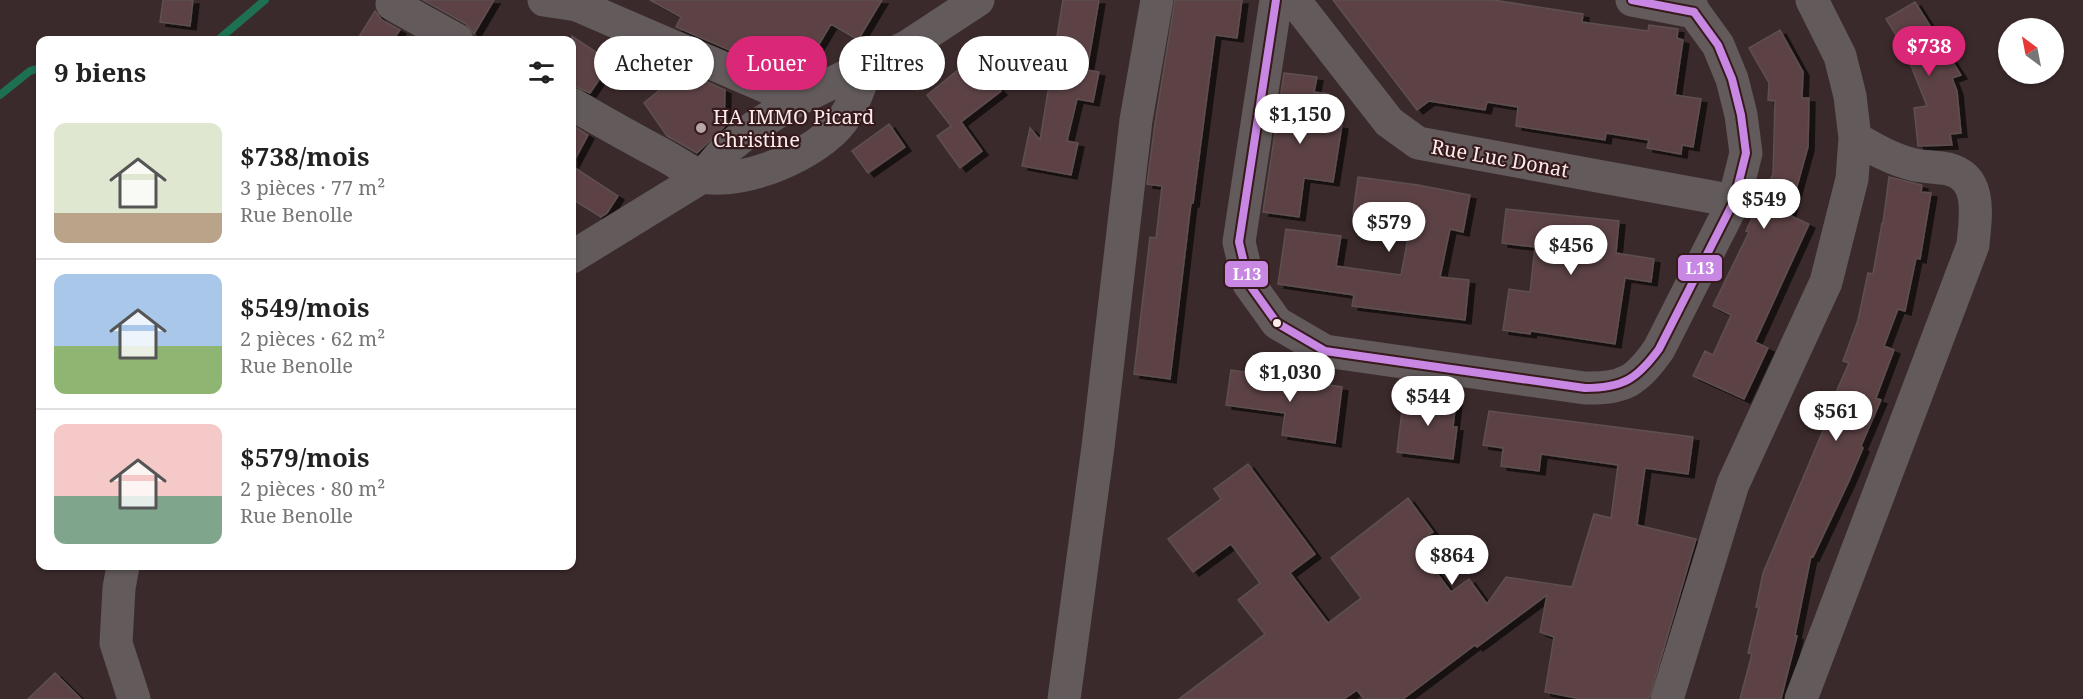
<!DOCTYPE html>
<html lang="fr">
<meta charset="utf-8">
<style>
body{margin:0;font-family:"Noto Serif",serif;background:#f2f2f2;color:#222;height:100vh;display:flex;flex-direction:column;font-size:22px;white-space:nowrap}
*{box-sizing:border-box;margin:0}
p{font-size:20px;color:#767676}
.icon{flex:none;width:33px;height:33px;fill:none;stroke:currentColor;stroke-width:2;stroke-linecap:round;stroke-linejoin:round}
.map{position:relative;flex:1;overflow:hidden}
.details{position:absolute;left:36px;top:36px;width:540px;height:534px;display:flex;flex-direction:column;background:#fff;border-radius:12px;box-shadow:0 2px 4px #0004}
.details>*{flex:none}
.top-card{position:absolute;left:594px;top:36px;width:570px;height:54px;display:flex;gap:12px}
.needle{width:39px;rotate:328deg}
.buttons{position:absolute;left:1998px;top:18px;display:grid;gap:12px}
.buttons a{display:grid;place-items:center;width:66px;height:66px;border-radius:50%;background:#fff;box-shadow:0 2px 4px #0004;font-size:30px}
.price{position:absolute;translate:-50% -51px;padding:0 14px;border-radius:21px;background:#fff;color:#222;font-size:20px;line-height:39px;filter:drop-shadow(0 2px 3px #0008)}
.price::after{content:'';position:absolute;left:50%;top:36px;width:18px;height:14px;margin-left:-9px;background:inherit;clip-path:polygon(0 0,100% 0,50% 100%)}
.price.current{background:#db2777;color:#fff}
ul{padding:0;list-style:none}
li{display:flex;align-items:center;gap:18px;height:150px;padding:0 18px}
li+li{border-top:2px solid #e0e0e0}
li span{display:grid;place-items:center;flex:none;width:168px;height:120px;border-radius:12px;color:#555}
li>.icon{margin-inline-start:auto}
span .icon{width:72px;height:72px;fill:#fffc;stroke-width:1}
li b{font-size:26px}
h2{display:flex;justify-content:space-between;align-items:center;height:72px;padding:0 18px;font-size:26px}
.tag{padding:0 21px;border-radius:27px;background:#fff;box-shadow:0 2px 4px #0004;font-size:21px;line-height:54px}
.tag.current{background:#db2777;color:#fff}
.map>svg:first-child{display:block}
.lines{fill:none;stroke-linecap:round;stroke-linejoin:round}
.stream{stroke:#1d7051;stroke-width:8}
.building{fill:#5b4345;stroke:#5e4f50;stroke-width:1.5;filter:url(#shadow)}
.minor{stroke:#625a5b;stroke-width:33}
.bus-1-casing{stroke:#371a1b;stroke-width:12}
.bus-1{stroke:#c787e3;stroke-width:8}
.poi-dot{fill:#b8a7a8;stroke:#371a1b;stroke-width:2}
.bus-dot{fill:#fcebeb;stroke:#371a1b;stroke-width:2}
.labels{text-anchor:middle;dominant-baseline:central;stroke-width:4.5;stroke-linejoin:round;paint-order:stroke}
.poi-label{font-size:20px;fill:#fcebeb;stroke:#371a1b;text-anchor:start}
.street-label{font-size:20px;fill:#fcebeb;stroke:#371a1b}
.line-badge{stroke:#371a1b;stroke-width:2}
.badge-label{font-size:16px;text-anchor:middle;font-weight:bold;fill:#fff}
</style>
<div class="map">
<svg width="2083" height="699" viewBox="0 0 2083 699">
<defs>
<filter id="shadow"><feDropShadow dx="6" dy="4" stdDeviation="0" flood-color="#0009"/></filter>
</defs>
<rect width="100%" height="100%" fill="#3b2a2b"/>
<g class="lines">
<path class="stream" d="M 218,40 L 265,0
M 0,95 L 30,71 L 40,68"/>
</g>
<path class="building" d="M 163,0 L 193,0 L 190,26 L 160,22 Z
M 423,0 L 494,0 L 474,34 L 466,24 Z
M 650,0 L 882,0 L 858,40 L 831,24 L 799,78 L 797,79 L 746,50 L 743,56 L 676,27 L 681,17 Z
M 1063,0 L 1099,0 L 1087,70 L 1099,72 L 1093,102 L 1077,99 L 1067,141 L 1078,143 L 1071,175 L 1022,166 L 1030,128 L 1040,140 Z
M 1175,0 L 1242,0 L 1237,38 L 1215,35 L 1193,203 L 1191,203 L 1170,379 L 1134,374 L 1150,237 L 1156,238 L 1162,186 L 1147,184 L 1155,123 Z
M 1333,0 L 1493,0 L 1583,14 L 1582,22 L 1648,31 L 1649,25 L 1678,29 L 1677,38 L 1683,40 L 1675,95 L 1701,99 L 1693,147 L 1682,145 L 1681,154 L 1647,148 L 1649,140 L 1606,133 L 1605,140 L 1516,126 L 1518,107 L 1487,102 L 1485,110 L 1429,101 L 1417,110 Z
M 1915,2 L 1961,75 L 1952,78 L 1957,91 L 1961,133 L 1950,134 L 1952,145 L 1918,146 L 1914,108 L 1927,106 L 1904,48 L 1886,19 Z
M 375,11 L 382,20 L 400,30 L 393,40 L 357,40 Z
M 1780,30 L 1803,72 L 1802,98 L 1809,98 L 1808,147 L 1789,215 L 1809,224 L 1755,342 L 1768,348 L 1744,399 L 1693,376 L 1705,351 L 1713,355 L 1731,315 L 1713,306 L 1749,232 L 1746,231 L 1773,174 L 1775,101 L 1768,100 L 1769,83 L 1749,48 Z
M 572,36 L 611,62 L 590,93 L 572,85 Z
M 974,57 L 1001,91 L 961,122 L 982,151 L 960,168 L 937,136 L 951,126 L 927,95 Z
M 683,71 L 725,90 L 724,127 L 697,153 L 667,136 L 644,103 Z
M 1284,73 L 1317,77 L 1314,92 L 1328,94 L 1325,122 L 1342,125 L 1333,182 L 1304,178 L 1299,217 L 1263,212 Z
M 889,124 L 905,147 L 868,173 L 852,151 Z
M 572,125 L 588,135 L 572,165 Z
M 572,166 L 618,196 L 607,213 L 601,217 L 572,199 Z
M 1358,177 L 1418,185 L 1470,195 L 1463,232 L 1450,229 L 1440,277 L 1469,280 L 1465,320 L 1352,306 L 1354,295 L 1278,284 L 1286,229 L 1341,236 L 1336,266 L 1401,275 L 1411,222 L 1353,214 Z
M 1889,177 L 1922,185 L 1921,192 L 1931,193 L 1920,259 L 1916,258 L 1905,311 L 1898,309 L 1884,346 L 1894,350 L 1876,398 L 1881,400 L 1861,446 L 1863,448 L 1849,481 L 1813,557 L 1811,556 L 1795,635 L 1797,636 L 1781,699 L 1740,699 L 1752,654 L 1748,653 L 1759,607 L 1756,607 L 1763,573 L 1832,409 L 1829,408 L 1849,363 L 1843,361 L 1858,320 L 1868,273 L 1873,274 L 1882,223 L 1883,223 Z
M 1506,209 L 1619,221 L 1616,253 L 1654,259 L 1651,282 L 1625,278 L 1615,344 L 1531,331 L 1530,334 L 1503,330 L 1509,289 L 1530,292 L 1535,247 L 1502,243 Z
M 1231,370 L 1342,387 L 1335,443 L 1282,435 L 1285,413 L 1226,405 Z
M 1404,394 L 1456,401 L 1453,427 L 1457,427 L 1453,459 L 1397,452 Z
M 1489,411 L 1693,437 L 1688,474 L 1645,468 L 1637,525 L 1696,539 L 1649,699 L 1581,699 L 1545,692 L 1554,637 L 1540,632 L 1547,595 L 1477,647 L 1475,645 L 1403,699 L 1364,699 L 1357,690 L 1344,699 L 1179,699 L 1265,634 L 1238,600 L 1260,583 L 1231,544 L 1193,572 L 1168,539 L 1221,499 L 1214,489 L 1248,464 L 1315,554 L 1290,573 L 1328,623 L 1361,598 L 1331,558 L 1408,498 L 1433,532 L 1427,536 L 1436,548 L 1425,557 L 1451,592 L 1469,579 L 1487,604 L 1506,577 L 1572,587 L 1594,514 L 1611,518 L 1618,465 L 1541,454 L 1539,471 L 1501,466 L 1503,448 L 1483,445 Z
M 55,673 L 81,699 L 28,699 Z"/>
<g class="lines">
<path class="minor" d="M 544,0 L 577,5 L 797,100
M 1276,0 L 1239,242 L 1249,284 L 1277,323 L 1325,351 L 1585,388 C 1624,389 1637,381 1659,349 L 1734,201 L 1746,153 L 1741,115 L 1732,79 L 1718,45 L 1694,12 L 1689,0
M 1294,0 L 1389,122 L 1418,143 L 1734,201
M 1632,0 L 1694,12
M 392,4 L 457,40
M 572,104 C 603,122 635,140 667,157 C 678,163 692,174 703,177 C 745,185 817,154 842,121 C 854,104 860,86 867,67
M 572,257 L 702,177 L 725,150 L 757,125 L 797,100 L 908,46 L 978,0
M 123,566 L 119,588 L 116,643 L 134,699
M 1064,699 L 1098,447 L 1136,120 L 1157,0
M 1667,699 L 1733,484 L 1826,282 L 1852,179 L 1855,138 L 1850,96 L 1840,56 L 1812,0
M 1801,699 L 1973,245 C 1975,218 1984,178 1948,169 C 1937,167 1926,167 1915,165 C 1893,160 1874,149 1855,138"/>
<g class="bus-1-casing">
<path id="bus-1" d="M 1276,0 L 1239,242 L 1249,284 L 1277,323 L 1325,351 L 1585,388 C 1623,388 1637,379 1659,349 L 1734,201 L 1746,153 L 1741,115 L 1732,79 L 1718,45 L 1694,12
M 1632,0 L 1694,12"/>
</g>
<use href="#bus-1" class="bus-1"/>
</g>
<circle class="poi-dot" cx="701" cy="128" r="6"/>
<circle class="bus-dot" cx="1277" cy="323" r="5"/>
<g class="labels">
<g class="poi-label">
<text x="713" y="116">HA IMMO Picard<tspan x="713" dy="23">Christine</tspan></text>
</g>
<g class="street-label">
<text transform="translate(1500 158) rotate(10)">Rue Luc Donat</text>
</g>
</g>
<g class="line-badge">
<rect x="1677" y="254" width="46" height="28" rx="6" fill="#c787e3"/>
<rect x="1224" y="260" width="45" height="28" rx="6" fill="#c787e3"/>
</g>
<g class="badge-label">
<text x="1700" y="274">L13</text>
<text x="1247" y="280">L13</text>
</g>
</svg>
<div class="buttons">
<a><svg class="needle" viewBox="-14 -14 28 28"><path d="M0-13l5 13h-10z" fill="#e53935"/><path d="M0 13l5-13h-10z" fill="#767676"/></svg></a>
</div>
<b class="price current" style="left:1929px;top:77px">$738</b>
<b class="price" style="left:1300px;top:145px">$1,150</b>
<b class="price" style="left:1764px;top:230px">$549</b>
<b class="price" style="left:1389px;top:253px">$579</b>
<b class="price" style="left:1571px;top:276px">$456</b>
<b class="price" style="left:1290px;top:403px">$1,030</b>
<b class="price" style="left:1428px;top:427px">$544</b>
<b class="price" style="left:1836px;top:442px">$561</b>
<b class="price" style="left:1452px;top:586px">$864</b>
<div class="top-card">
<a class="tag">Acheter</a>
<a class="tag current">Louer</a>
<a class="tag">Filtres</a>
<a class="tag">Nouveau</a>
</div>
<section class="details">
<h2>9 biens<svg class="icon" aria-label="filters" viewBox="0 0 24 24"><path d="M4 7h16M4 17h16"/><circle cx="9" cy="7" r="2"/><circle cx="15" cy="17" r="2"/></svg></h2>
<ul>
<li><span style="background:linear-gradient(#dfe7d0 75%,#b9a48a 0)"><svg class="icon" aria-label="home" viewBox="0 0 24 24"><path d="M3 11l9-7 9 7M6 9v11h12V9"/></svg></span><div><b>$738/mois</b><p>3 pièces · 77 m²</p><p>Rue Benolle</p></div></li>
<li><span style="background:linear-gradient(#a9c7e8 60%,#8fb573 0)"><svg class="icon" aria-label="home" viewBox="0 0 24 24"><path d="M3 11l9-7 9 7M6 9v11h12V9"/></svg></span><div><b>$549/mois</b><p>2 pièces · 62 m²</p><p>Rue Benolle</p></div></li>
<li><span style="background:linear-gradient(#f6c9c9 60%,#7fa58c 0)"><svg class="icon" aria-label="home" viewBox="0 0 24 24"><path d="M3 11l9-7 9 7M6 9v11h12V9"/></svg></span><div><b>$579/mois</b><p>2 pièces · 80 m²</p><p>Rue Benolle</p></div></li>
</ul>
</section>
</div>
